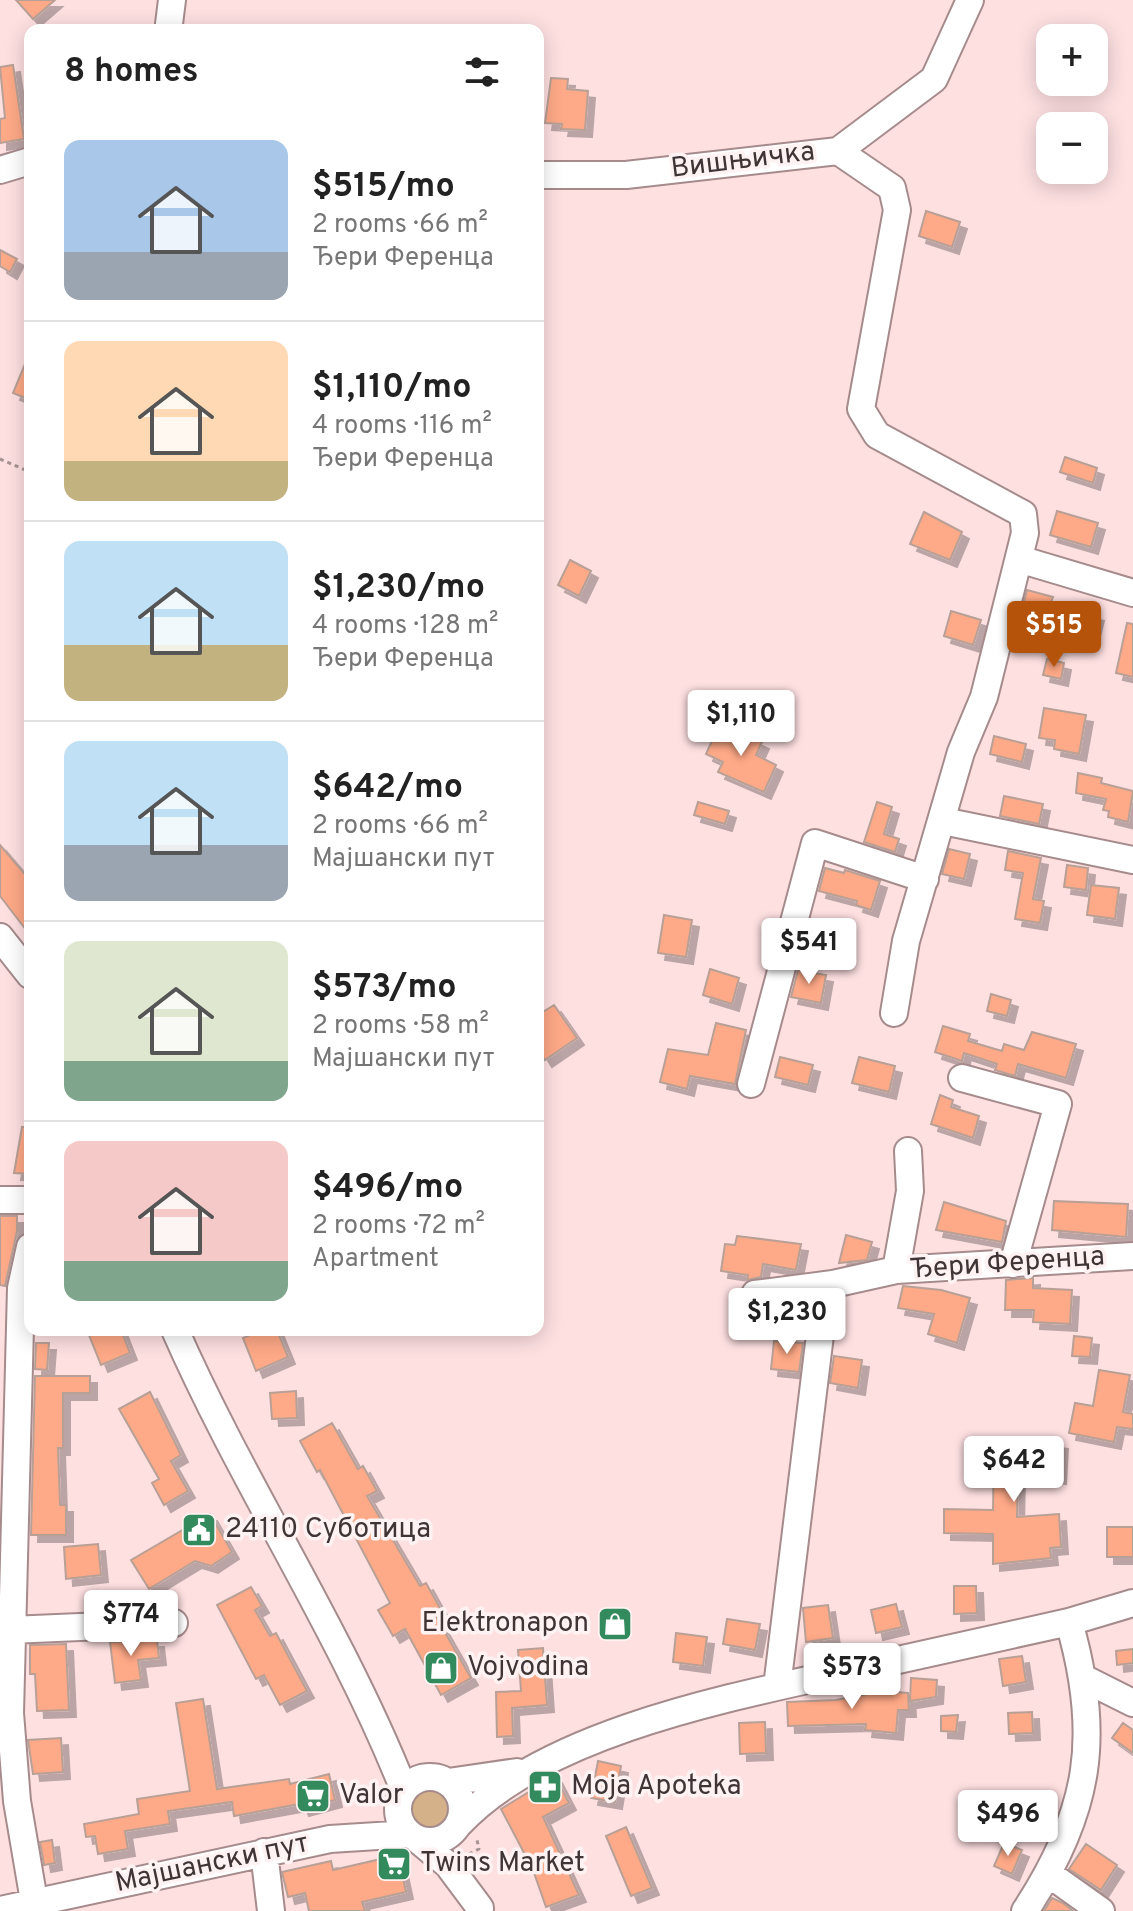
<!DOCTYPE html>
<meta charset="utf-8">
<style>
body{margin:0;font-family:Overpass,sans-serif;background:#f2f2f2;color:#222;height:100vh;display:flex;flex-direction:column;font-size:30px;white-space:nowrap}
*{box-sizing:border-box;margin:0}
p{font-size:26px;color:#767676}
.icon{flex:none;width:44px;height:44px;fill:none;stroke:currentColor;stroke-width:2;stroke-linecap:round;stroke-linejoin:round}
.map{position:relative;flex:1;overflow:hidden}
.sheet{position:absolute;left:24px;top:24px;width:520px;height:1312px;display:flex;flex-direction:column;background:#fff;border-radius:16px;box-shadow:0 4px 20px #0003}
.sheet>*{flex:none}
.buttons{position:absolute;left:1036px;top:24px;display:grid;gap:16px}
.buttons a{display:grid;place-items:center;width:72px;height:72px;border-radius:16px;background:#fff;box-shadow:0 4px 20px #0003;font-size:40px}
.price{position:absolute;translate:-50% -68px;padding:0 18px;border-radius:8px;background:#fff;color:#222;font-size:26px;line-height:52px;filter:drop-shadow(0 2px 4px #0008)}
.price::after{content:'';position:absolute;left:50%;top:48px;width:24px;height:18px;margin-left:-12px;background:inherit;clip-path:polygon(0 0,100% 0,50% 100%)}
.price.on{background:#b45309;color:#fff}
ul{padding:0;list-style:none}
li{display:flex;align-items:center;gap:24px;height:200px;padding:0 40px}
li+li{border-top:2px solid #e0e0e0}
li span{display:grid;place-items:center;flex:none;width:224px;height:160px;border-radius:16px;color:#555}
li>.icon{margin-inline-start:auto}
span .icon{width:96px;height:96px;fill:#fffc;stroke-width:1}
li b{font-size:34px}
h2{display:flex;justify-content:space-between;align-items:center;height:96px;padding:0 40px;font-size:34px}
.map>svg:first-child{display:block}
.green{fill:#d4b188}
.building{fill:#fea987;stroke:#b9a096;stroke-width:2;filter:url(#shadow)}
.lines{fill:none;stroke-linecap:round;stroke-linejoin:round}
.minor-casing{stroke:#a68b8c;stroke-width:30}
.path{stroke:#a89394;stroke-width:3;stroke-dasharray:4 4;stroke-linecap:butt}
.minor{stroke:#fff;stroke-width:26}
.labels{text-anchor:middle;dominant-baseline:central;stroke-width:7;stroke-linejoin:round;paint-order:stroke}
.street-label{font-size:28px;fill:#403536;stroke:#fef2f3}
.poi-label{font-size:28px;fill:#403536;stroke:#fef2f3;text-anchor:start}
</style>
<div class="map">
<svg width="1133" height="1911" viewBox="0 0 1133 1911">
<defs>
<filter id="shadow"><feDropShadow dx="7" dy="7" stdDeviation="0" flood-color="#0004"/></filter>
</defs>
<rect width="100%" height="100%" fill="#fee0e1"/>
<path class="green" d="M410 1809a21 21 0 1 1 42 0a21 21 0 1 1-42 0Z"/>
<path class="building" d="M 16,0 L 55,0 L 33,19 Z
M 13,65 L 24,139 L 0,143 L 0,119 L 5,118 L 0,67 Z
M 551,78 L 568,79 L 567,89 L 588,91 L 585,130 L 561,129 L 562,124 L 545,123 Z
M 926,211 L 960,222 L 952,247 L 919,236 Z
M 0,250 L 17,259 L 10,272 L 0,266 Z
M 30,352 L 30,400 L 13,393 Z
M 1065,457 L 1097,468 L 1093,483 L 1060,472 Z
M 1057,511 L 1098,523 L 1091,547 L 1050,535 Z
M 924,512 L 962,532 L 950,560 L 910,544 Z
M 570,560 L 591,571 L 579,596 L 558,585 Z
M 1027,590 L 1053,597 L 1051,602 L 1097,614 L 1091,637 L 1019,622 Z
M 951,611 L 981,620 L 973,645 L 944,636 Z
M 1127,623 L 1133,624 L 1133,677 L 1116,673 Z
M 1047,659 L 1064,663 L 1061,679 L 1043,675 Z
M 1044,708 L 1086,715 L 1079,754 L 1054,749 L 1055,740 L 1039,738 Z
M 720,723 L 762,742 L 756,755 L 776,765 L 764,792 L 718,772 L 723,762 L 706,754 Z
M 994,736 L 1026,744 L 1022,762 L 990,754 Z
M 1078,773 L 1102,778 L 1101,783 L 1133,791 L 1128,822 L 1108,817 L 1109,811 L 1103,810 L 1106,799 L 1076,793 Z
M 1004,796 L 1043,804 L 1039,824 L 1000,816 Z
M 698,802 L 729,811 L 725,824 L 694,815 Z
M 877,802 L 892,807 L 884,834 L 899,839 L 895,852 L 864,842 Z
M 0,845 L 30,880 L 30,935 L 0,896 Z
M 949,849 L 970,854 L 964,879 L 942,874 Z
M 1008,851 L 1041,858 L 1033,899 L 1044,901 L 1040,923 L 1015,919 L 1023,873 L 1005,870 Z
M 1067,865 L 1088,868 L 1086,890 L 1064,887 Z
M 825,868 L 844,873 L 845,870 L 880,881 L 871,910 L 856,905 L 857,901 L 819,891 Z
M 1091,885 L 1119,888 L 1115,919 L 1087,915 Z
M 664,915 L 692,920 L 686,957 L 658,953 Z
M 710,969 L 739,978 L 732,1004 L 703,995 Z
M 798,970 L 826,975 L 821,1003 L 791,997 Z
M 991,994 L 1011,1000 L 1007,1016 L 987,1011 Z
M 554,1005 L 577,1038 L 545,1060 L 538,1049 L 538,1015 Z
M 716,1023 L 746,1030 L 735,1084 L 690,1076 L 687,1089 L 660,1082 L 668,1049 L 708,1055 Z
M 943,1026 L 970,1034 L 968,1041 L 1002,1051 L 1004,1044 L 1024,1050 L 1032,1032 L 1076,1044 L 1066,1078 L 1018,1064 L 1015,1076 L 995,1070 L 997,1064 L 964,1053 L 962,1061 L 935,1052 Z
M 780,1057 L 813,1065 L 808,1085 L 775,1077 Z
M 859,1057 L 895,1066 L 889,1092 L 852,1083 Z
M 940,1095 L 953,1100 L 951,1107 L 979,1116 L 973,1138 L 931,1124 Z
M 22,1127 L 30,1127 L 30,1174 L 14,1173 Z
M 1054,1201 L 1128,1204 L 1126,1237 L 1052,1230 Z
M 944,1202 L 1006,1221 L 1002,1242 L 936,1230 Z
M 0,1216 L 17,1216 L 17,1231 L 5,1286 L 0,1285 Z
M 846,1235 L 872,1242 L 867,1260 L 839,1263 Z
M 737,1236 L 801,1244 L 796,1270 L 763,1264 L 761,1277 L 747,1280 L 748,1275 L 721,1271 L 725,1244 L 735,1245 Z
M 1033,1278 L 1033,1288 L 1072,1290 L 1070,1324 L 1033,1322 L 1034,1310 L 1005,1310 L 1006,1280 Z
M 903,1286 L 941,1290 L 970,1298 L 957,1343 L 928,1334 L 934,1314 L 898,1308 Z
M 102,1330 L 121,1330 L 130,1353 L 101,1365 L 89,1335 Z
M 262,1330 L 277,1330 L 288,1357 L 256,1371 L 243,1338 Z
M 1074,1336 L 1092,1338 L 1090,1357 L 1072,1356 Z
M 774,1341 L 803,1343 L 799,1372 L 771,1369 Z
M 36,1343 L 49,1343 L 47,1370 L 35,1369 Z
M 834,1356 L 862,1360 L 858,1388 L 830,1383 Z
M 1099,1370 L 1130,1375 L 1123,1412 L 1133,1414 L 1133,1429 L 1117,1427 L 1114,1442 L 1069,1433 L 1075,1403 L 1093,1406 Z
M 35,1376 L 90,1376 L 90,1393 L 63,1393 L 63,1448 L 58,1448 L 60,1505 L 66,1505 L 66,1535 L 31,1535 Z
M 296,1391 L 297,1418 L 272,1419 L 270,1393 Z
M 150,1392 L 181,1455 L 171,1461 L 188,1491 L 164,1505 L 152,1483 L 159,1479 L 119,1409 Z
M 332,1423 L 358,1469 L 363,1466 L 377,1491 L 367,1496 L 420,1586 L 426,1583 L 441,1610 L 434,1613 L 471,1678 L 441,1695 L 405,1629 L 393,1636 L 378,1610 L 390,1603 L 320,1470 L 317,1472 L 300,1441 Z
M 1024,1438 L 1061,1442 L 1059,1477 L 1018,1471 L 1017,1517 L 1059,1514 L 1061,1547 L 1050,1548 L 1051,1558 L 993,1564 L 993,1534 L 944,1533 L 944,1509 L 993,1510 L 994,1441 Z
M 210,1514 L 232,1552 L 211,1566 L 195,1561 L 149,1589 L 131,1560 Z
M 1107,1527 L 1133,1527 L 1133,1557 L 1107,1557 Z
M 98,1544 L 101,1575 L 66,1579 L 64,1547 Z
M 954,1586 L 976,1586 L 977,1613 L 954,1614 Z
M 251,1587 L 262,1606 L 255,1610 L 270,1636 L 276,1633 L 307,1691 L 280,1705 L 264,1675 L 256,1679 L 217,1605 Z
M 896,1604 L 902,1627 L 876,1633 L 871,1610 Z
M 828,1605 L 833,1638 L 806,1642 L 803,1608 Z
M 727,1619 L 760,1624 L 755,1650 L 723,1644 Z
M 676,1633 L 707,1637 L 703,1666 L 673,1662 Z
M 157,1640 L 159,1658 L 138,1660 L 141,1680 L 115,1683 L 110,1642 Z
M 66,1644 L 69,1710 L 37,1711 L 35,1674 L 30,1674 L 30,1645 Z
M 543,1648 L 547,1705 L 512,1708 L 513,1736 L 497,1737 L 496,1692 L 521,1691 L 518,1650 Z
M 1133,1649 L 1133,1663 L 1117,1665 L 1116,1651 Z
M 1022,1656 L 1026,1682 L 1003,1686 L 999,1659 Z
M 911,1678 L 937,1680 L 936,1697 L 910,1701 Z
M 869,1690 L 908,1693 L 909,1710 L 898,1710 L 896,1733 L 865,1730 L 866,1724 L 788,1726 L 787,1702 L 836,1700 L 868,1694 Z
M 203,1699 L 217,1789 L 289,1779 L 290,1784 L 329,1774 L 335,1800 L 302,1809 L 300,1804 L 234,1816 L 232,1802 L 168,1811 L 170,1824 L 125,1831 L 128,1849 L 98,1854 L 95,1836 L 86,1837 L 84,1824 L 139,1814 L 137,1799 L 190,1791 L 176,1703 Z
M 1032,1712 L 1033,1733 L 1009,1734 L 1008,1713 Z
M 958,1715 L 956,1732 L 941,1731 L 941,1716 Z
M 765,1722 L 766,1753 L 740,1754 L 739,1723 Z
M 1123,1723 L 1133,1730 L 1133,1753 L 1112,1738 Z
M 61,1738 L 63,1772 L 33,1774 L 28,1740 Z
M 598,1761 L 621,1766 L 615,1802 L 591,1798 Z
M 555,1776 L 569,1803 L 543,1817 L 579,1895 L 546,1907 L 533,1870 L 501,1809 Z
M 626,1827 L 652,1888 L 631,1896 L 606,1836 Z
M 52,1840 L 55,1863 L 44,1865 L 40,1842 Z
M 1004,1843 L 1022,1850 L 1012,1874 L 994,1866 Z
M 1086,1844 L 1117,1865 L 1101,1890 L 1069,1869 Z
M 398,1855 L 406,1892 L 362,1902 L 365,1911 L 309,1911 L 305,1893 L 288,1897 L 282,1872 L 331,1861 L 333,1870 Z
M 1052,1898 L 1063,1903 L 1073,1911 L 1044,1911 Z"/>
<g class="lines">
<g class="minor-casing">
<path id="minor" d="M 169,24 L 172,0
M 838,151 L 892,188 L 897,210 L 861,409 L 877,435 L 1023,514 L 1025,533 L 984,697 L 961,752 L 906,941 L 894,1013
M 0,170 L 30,161
M 538,175 L 626,175 L 838,151 L 934,79 L 970,0
M 1019,559 L 1133,593
M 943,821 L 1133,860
M 0,937 L 30,975
M 962,1078 L 1058,1104 L 1013,1264
M 751,1084 L 815,843 L 925,879
M 0,1200 L 30,1200
M 30,1247 L 21,1288 L 10,1713 L 17,1801 L 34,1901
M 896,1270 L 910,1191 L 908,1151
M 755,1294 L 833,1284 L 896,1270 L 1133,1256
M 175,1330 C 244,1487 341,1631 404,1790
M 10,1630 L 174,1623
M 1085,1679 L 1133,1703
M 777,1687 L 820,1335 L 833,1284
M398 1809a32 32 0 1 1 64 0a32 32 0 1 1-64 0Z
M 448,1782 L 517,1772
M 459,1824 C 543,1734 726,1698 844,1672 C 919,1656 994,1639 1069,1622 L 1133,1603
M 418,1840 L 448,1865 L 480,1908
M 264,1852 L 271,1911
M 1049,1874 L 1101,1911
M 0,1910 L 330,1839 L 409,1834
M 1025,1911 C 1090,1812 1102,1736 1069,1622"/>
</g>
<path class="path" d="M 0,459 L 30,472
M 469,1854 L 479,1849 L 477,1840"/>
<use href="#minor" class="minor"/>
</g>
<defs>
<g id="civic-square" transform="scale(1.8)"><rect x="-9" y="-9" width="18" height="18" rx="4" fill="#338a5d" stroke="#fef2f3"/><path d="M-.6-6.5H3V-4.5H.6V-3L4-1V1h2V6H-6V1h2V-1L-.6-3ZM-1.2 2.5V6h2.4V2.5Z" fill="#fff"/></g>
<g id="shop-square" transform="scale(1.8)"><rect x="-9" y="-9" width="18" height="18" rx="4" fill="#338a5d" stroke="#fef2f3"/><path d="M-5-2.5h2.3a2.7 3.5 0 0 1 5.4 0H5L5.5 6h-11ZM-1.5-2.5h3a1.5 2.3 0 0 0-3 0Z" fill="#fff"/></g>
<g id="pharmacy-square" transform="scale(1.8)"><rect x="-9" y="-9" width="18" height="18" rx="4" fill="#338a5d" stroke="#fef2f3"/><path d="M-2-6h4v4h4v4h-4v4h-4v-4h-4v-4h4Z" fill="#fff"/></g>
<g id="supermarket-square" transform="scale(1.8)"><rect x="-9" y="-9" width="18" height="18" rx="4" fill="#338a5d" stroke="#fef2f3"/><path d="M-6-5.5h2.5l.6 2H6L4.5 2H-2.5L-4.4-4H-6ZM-1.5 3.2a1.3 1.3 0 1 0 .1 0ZM3 3.2a1.3 1.3 0 1 0 .1 0Z" fill="#fff"/></g>
</defs>
<g fill-rule="evenodd">
<use href="#civic-square" x="199" y="1530"/>
<use href="#shop-square" x="615" y="1624"/>
<use href="#shop-square" x="441" y="1668"/>
<use href="#pharmacy-square" x="545" y="1787"/>
<use href="#supermarket-square" x="313" y="1796"/>
<use href="#supermarket-square" x="394" y="1864"/>
</g>
<g class="labels">
<g class="street-label">
<text transform="translate(743 161) rotate(-7)">Вишњичка</text>
<text transform="translate(1007 1264) rotate(-4)">Ђери Ференца</text>
<text transform="translate(212 1864) rotate(-12)">Мајшански пут</text>
</g>
<g class="poi-label">
<text x="225" y="1530">24110 Суботица</text>
<text x="589" y="1624" text-anchor="end">Elektronapon</text>
<text x="467" y="1668">Vojvodina</text>
<text x="571" y="1787">Moja Apoteka</text>
<text x="339" y="1796">Valor</text>
<text x="420" y="1864">Twins Market</text>
</g>
</g>
</svg>
<div class="buttons">
<a>+</a>
<a>−</a>
</div>
<b class="price on" style="left:1054px;top:669px">$515</b>
<b class="price" style="left:741px;top:758px">$1,110</b>
<b class="price" style="left:809px;top:986px">$541</b>
<b class="price" style="left:787px;top:1356px">$1,230</b>
<b class="price" style="left:1014px;top:1504px">$642</b>
<b class="price" style="left:131px;top:1658px">$774</b>
<b class="price" style="left:852px;top:1711px">$573</b>
<b class="price" style="left:1008px;top:1858px">$496</b>
<section class="sheet">
<h2>8 homes<svg class="icon" aria-label="filters" viewBox="0 0 24 24"><path d="M4 7h16M4 17h16"/><circle cx="9" cy="7" r="2"/><circle cx="15" cy="17" r="2"/></svg></h2>
<ul>
<li><span style="background:linear-gradient(#a9c7e8 70%,#9aa5b1 0)"><svg class="icon" aria-label="home" viewBox="0 0 24 24"><path d="M3 11l9-7 9 7M6 9v11h12V9"/></svg></span><div><b>$515/mo</b><p>2 rooms · 66 m²</p><p>Ђери Ференца</p></div></li>
<li><span style="background:linear-gradient(#ffd9b3 75%,#c2b280 0)"><svg class="icon" aria-label="home" viewBox="0 0 24 24"><path d="M3 11l9-7 9 7M6 9v11h12V9"/></svg></span><div><b>$1,110/mo</b><p>4 rooms · 116 m²</p><p>Ђери Ференца</p></div></li>
<li><span style="background:linear-gradient(#bfe0f5 65%,#c2b280 0)"><svg class="icon" aria-label="home" viewBox="0 0 24 24"><path d="M3 11l9-7 9 7M6 9v11h12V9"/></svg></span><div><b>$1,230/mo</b><p>4 rooms · 128 m²</p><p>Ђери Ференца</p></div></li>
<li><span style="background:linear-gradient(#bfe0f5 65%,#9aa5b1 0)"><svg class="icon" aria-label="home" viewBox="0 0 24 24"><path d="M3 11l9-7 9 7M6 9v11h12V9"/></svg></span><div><b>$642/mo</b><p>2 rooms · 66 m²</p><p>Мајшански пут</p></div></li>
<li><span style="background:linear-gradient(#dfe7d0 75%,#7fa58c 0)"><svg class="icon" aria-label="home" viewBox="0 0 24 24"><path d="M3 11l9-7 9 7M6 9v11h12V9"/></svg></span><div><b>$573/mo</b><p>2 rooms · 58 m²</p><p>Мајшански пут</p></div></li>
<li><span style="background:linear-gradient(#f6c9c9 75%,#7fa58c 0)"><svg class="icon" aria-label="home" viewBox="0 0 24 24"><path d="M3 11l9-7 9 7M6 9v11h12V9"/></svg></span><div><b>$496/mo</b><p>2 rooms · 72 m²</p><p>Apartment</p></div></li>
</ul>
</section>
</div>
